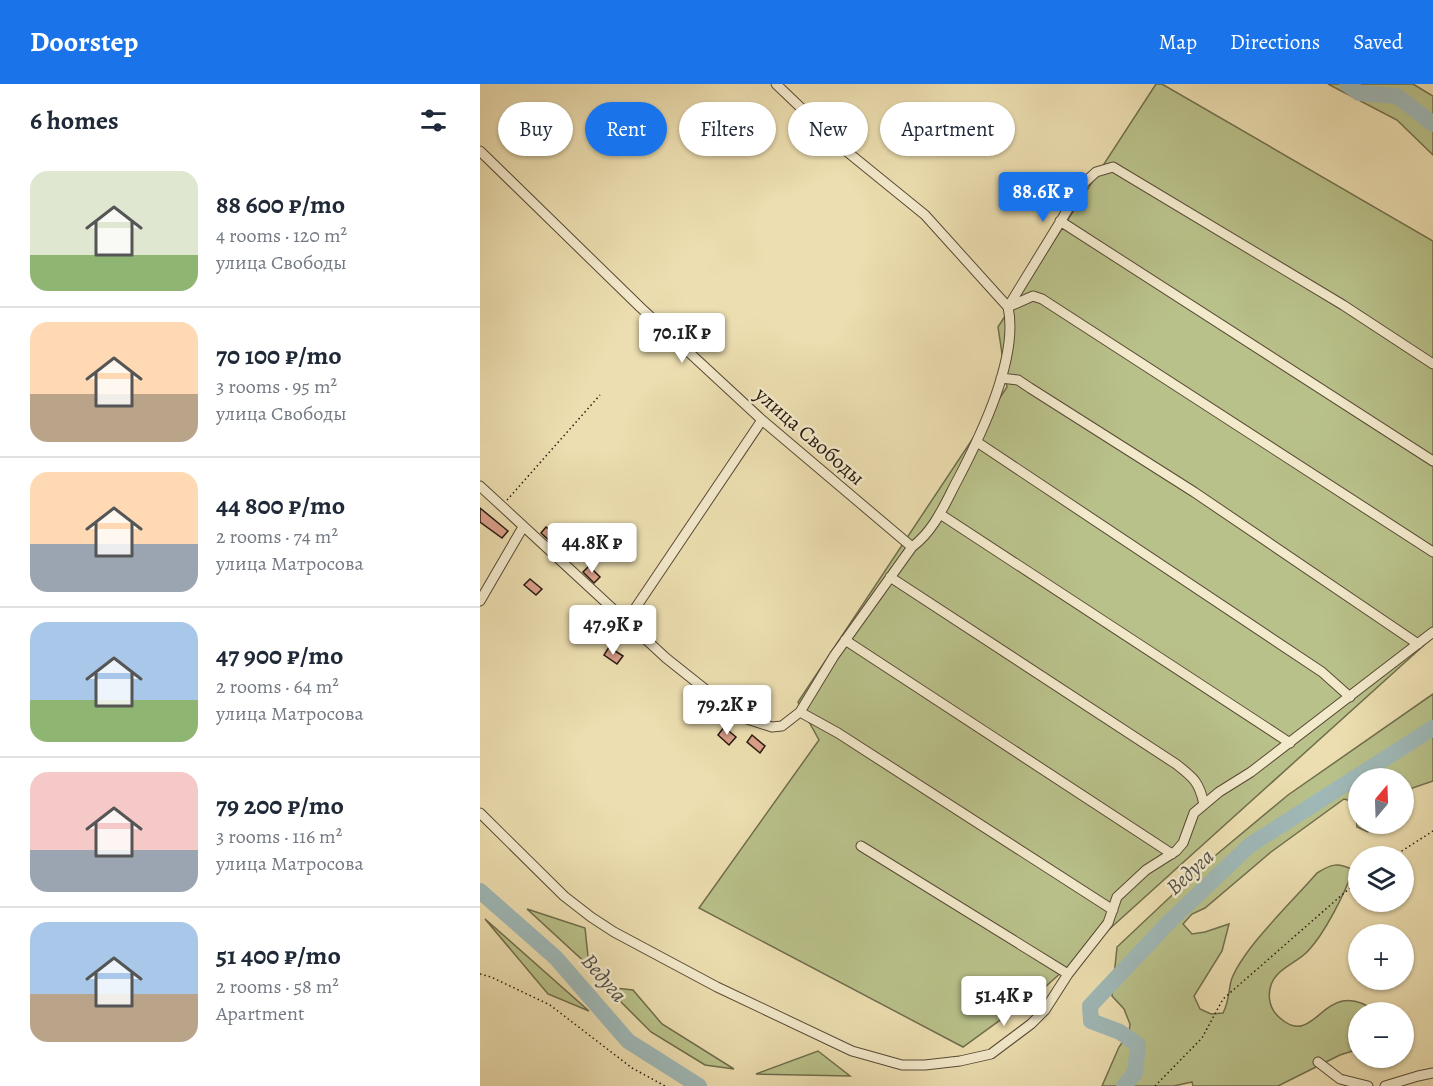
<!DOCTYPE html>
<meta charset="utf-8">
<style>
body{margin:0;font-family:Alegreya,serif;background:#f2f2f3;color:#1f2937;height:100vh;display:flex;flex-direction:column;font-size:22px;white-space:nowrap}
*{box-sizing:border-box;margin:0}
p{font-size:20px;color:#747a83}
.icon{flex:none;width:33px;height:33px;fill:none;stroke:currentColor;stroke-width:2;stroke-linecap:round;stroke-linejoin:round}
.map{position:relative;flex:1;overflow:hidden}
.sheet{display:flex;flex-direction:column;background:#fff;width:480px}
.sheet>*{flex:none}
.top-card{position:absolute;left:18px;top:18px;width:570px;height:54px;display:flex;gap:12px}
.needle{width:39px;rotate:19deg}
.tools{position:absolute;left:868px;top:684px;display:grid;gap:12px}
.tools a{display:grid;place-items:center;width:66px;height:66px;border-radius:50%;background:#fff;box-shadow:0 2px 4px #0004;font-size:30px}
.price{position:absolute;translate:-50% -51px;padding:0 14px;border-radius:6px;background:#fff;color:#222;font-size:20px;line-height:39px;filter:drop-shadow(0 2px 3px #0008)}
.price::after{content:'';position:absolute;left:50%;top:36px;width:18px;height:14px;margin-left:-9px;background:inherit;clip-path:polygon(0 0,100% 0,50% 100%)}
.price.active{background:#1a73e8;color:#fff}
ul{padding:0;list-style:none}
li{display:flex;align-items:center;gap:18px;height:150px;padding:0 30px}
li+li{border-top:2px solid #e0e1e3}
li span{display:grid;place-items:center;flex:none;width:168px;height:120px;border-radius:18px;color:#555}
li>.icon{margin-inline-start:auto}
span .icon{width:72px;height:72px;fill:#fffc;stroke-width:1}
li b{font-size:26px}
h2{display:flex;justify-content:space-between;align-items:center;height:72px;padding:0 30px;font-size:26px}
.pill{padding:0 21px;border-radius:27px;background:#fff;box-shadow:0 2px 4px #0004;font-size:21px;line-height:54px}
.pill.active{background:#1a73e8;color:#fff}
header{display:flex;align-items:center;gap:36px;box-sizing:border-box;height:84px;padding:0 30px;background:#1a73e8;color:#fff}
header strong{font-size:28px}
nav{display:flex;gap:33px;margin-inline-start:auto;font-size:21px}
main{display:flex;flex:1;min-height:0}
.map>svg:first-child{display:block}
.green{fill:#b9c18a;stroke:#706d4c;stroke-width:1.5}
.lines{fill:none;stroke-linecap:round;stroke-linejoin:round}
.river{stroke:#9fb9b8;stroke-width:16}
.building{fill:#dda18c;stroke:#27190e;stroke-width:1.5}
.minor-casing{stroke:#584a36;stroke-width:11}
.path{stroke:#27190e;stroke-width:1.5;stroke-dasharray:1.5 3;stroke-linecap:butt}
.minor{stroke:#f3eacc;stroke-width:9}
.labels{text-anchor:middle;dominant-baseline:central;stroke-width:5;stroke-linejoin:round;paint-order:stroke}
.street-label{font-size:21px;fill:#27190e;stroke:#f3eacc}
.water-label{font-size:22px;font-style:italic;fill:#51514a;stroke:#f3eacc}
</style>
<header>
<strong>Doorstep</strong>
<nav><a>Map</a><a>Directions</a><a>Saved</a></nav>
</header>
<main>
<section class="sheet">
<h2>6 homes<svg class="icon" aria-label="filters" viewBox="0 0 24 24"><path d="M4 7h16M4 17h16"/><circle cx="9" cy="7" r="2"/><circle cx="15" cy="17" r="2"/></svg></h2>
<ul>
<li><span style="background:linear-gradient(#dfe7d0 70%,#8fb573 0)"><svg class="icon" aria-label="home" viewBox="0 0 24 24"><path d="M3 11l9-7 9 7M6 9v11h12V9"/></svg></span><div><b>88 600 ₽/mo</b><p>4 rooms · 120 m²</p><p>улица Свободы</p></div></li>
<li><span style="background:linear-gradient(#ffd9b3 60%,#b9a48a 0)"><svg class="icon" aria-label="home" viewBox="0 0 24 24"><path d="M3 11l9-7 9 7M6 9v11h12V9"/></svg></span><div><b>70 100 ₽/mo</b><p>3 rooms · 95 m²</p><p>улица Свободы</p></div></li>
<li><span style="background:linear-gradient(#ffd9b3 60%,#9aa5b1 0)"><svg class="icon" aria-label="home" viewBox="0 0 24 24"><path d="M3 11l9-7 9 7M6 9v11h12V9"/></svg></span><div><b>44 800 ₽/mo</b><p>2 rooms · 74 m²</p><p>улица Матросова</p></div></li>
<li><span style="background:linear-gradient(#a9c7e8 65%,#8fb573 0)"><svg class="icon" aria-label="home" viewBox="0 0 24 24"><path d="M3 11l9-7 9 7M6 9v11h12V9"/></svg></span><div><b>47 900 ₽/mo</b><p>2 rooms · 64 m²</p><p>улица Матросова</p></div></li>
<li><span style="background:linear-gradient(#f6c9c9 65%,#9aa5b1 0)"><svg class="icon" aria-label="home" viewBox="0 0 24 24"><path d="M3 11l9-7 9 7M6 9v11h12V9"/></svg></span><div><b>79 200 ₽/mo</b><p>3 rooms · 116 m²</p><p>улица Матросова</p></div></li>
<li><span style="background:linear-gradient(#a9c7e8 60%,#b9a48a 0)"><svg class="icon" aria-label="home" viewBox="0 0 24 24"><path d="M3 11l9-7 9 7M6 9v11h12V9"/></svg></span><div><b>51 400 ₽/mo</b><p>2 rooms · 58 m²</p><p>Apartment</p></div></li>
</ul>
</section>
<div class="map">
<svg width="953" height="1002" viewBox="0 0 953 1002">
<rect width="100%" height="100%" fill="#ecdeb0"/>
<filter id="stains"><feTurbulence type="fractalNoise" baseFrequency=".00333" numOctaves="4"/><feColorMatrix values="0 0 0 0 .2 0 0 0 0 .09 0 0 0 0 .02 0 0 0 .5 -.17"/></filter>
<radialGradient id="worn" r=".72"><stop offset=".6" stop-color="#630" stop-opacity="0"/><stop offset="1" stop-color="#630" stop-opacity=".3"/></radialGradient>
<path class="green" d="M 676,0 L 682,0 L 953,157 L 953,553 L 563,905 L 483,963 L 219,824 L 339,656 L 318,618 L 527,303 L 518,243 Z
M 848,0 L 933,0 L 953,12 L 953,71 L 917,36 Z
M 953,610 L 953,697 L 924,707 L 924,694 L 879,694 L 879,740 L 900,740 L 888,748 L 877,743 L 875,718 L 864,715 L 791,768 L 725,824 L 712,830 L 703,840 L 712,850 L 725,848 L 749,840 L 742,867 L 714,912 L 720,925 L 731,930 L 743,929 C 750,916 748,905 752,894 C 766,861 813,817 837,789 C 851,780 858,778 873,786 C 865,809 845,849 828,867 C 817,879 797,884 791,901 C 787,913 790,926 800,934 C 837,967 843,888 897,928 L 879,928 L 879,965 L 860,971 L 798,1002 L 713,1002 L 712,998 L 694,1002 L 622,1002 L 639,963 L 649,949 L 650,940 L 644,925 L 632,912 L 637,863 L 724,781 L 808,711 Z
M 47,825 L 105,844 L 109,882 Z
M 5,835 L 109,927 L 68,910 Z
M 126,903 L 153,906 L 182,940 L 254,985 L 225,981 L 171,948 Z
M 338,967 L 370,992 L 276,990 Z"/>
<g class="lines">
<path class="river" d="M 867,0 L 879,9 L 917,12 L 953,40
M 0,807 L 76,874 L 148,957 L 219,1002
M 644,1002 L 655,989 L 658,961 L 640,948 L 611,937 L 610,922 L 688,839 L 770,761 L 953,644"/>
</g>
<path class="building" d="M 0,424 L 28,447 L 22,454 L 0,438 Z
M 66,443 L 78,453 L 73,460 L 61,449 Z
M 109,482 L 120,493 L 114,499 L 103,488 Z
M 50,495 L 62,505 L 56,511 L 44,501 Z
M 129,563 L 143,572 L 137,580 L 124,571 Z
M 214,617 L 229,631 L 223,638 L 207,625 Z
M 244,643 L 256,653 L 249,661 L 238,651 Z
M 272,651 L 285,662 L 280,669 L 267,658 Z"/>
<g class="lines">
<g class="minor-casing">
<path id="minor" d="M 296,0 L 365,66 L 445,131 L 528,223
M 0,67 L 160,223 L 282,336 L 432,463
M 580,137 L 953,377
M 528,223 L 553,212 L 562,215 L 953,468
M 521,294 L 538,296 L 550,304 L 714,408 L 938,560
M 497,358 L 842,588 L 870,613
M 0,402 L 186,574 L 240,617 L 264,634 L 292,643 L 302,642 L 320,628 L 354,572 L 432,463 C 455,446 465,419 478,395 C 501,351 539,273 528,223 L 604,99 L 616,88 L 633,83 L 863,221 L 953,280
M 460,430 L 810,659
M 410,493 L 696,680 C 714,694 719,698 724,720
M 0,517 L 43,443
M 146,538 L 282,336
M 365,556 L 692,770
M 320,628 L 358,649 L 633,826
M 0,729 L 84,812 L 111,833 L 134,848 L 237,903 L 372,967 L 422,981 L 445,981 L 480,977 L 511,970 L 551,940 L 565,926 L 588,890 L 628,839 L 637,813 L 666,786 L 696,767 L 703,759 L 714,729 L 739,708 L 771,688 L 953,548
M 381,762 L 588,890
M 838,978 L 860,995 L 888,1002
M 905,1002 L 938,992 L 953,989"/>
</g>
<path class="path" d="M 27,416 L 120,311
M 914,772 L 953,747
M 0,890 L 11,893 L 70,921 L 152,984 L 185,1002
M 675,1002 L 722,954 L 743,915 L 879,796"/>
<use href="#minor" class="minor"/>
</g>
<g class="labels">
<g class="street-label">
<text transform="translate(330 352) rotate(41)">улица Свободы</text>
</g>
<g class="water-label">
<text transform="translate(710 788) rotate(-43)">Ведуга</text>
<text transform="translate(124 894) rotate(49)">Ведуга</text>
</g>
</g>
<rect width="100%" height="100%" filter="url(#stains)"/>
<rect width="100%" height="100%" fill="url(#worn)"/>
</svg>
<div class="tools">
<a><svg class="needle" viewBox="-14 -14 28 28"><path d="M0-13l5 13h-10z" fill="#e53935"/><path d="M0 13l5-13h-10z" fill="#747a83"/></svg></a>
<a><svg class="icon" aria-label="layers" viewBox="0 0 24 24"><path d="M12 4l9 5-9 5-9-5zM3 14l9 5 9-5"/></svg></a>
<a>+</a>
<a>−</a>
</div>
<b class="price active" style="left:563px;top:139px">88.6K ₽</b>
<b class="price" style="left:202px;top:280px">70.1K ₽</b>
<b class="price" style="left:112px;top:490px">44.8K ₽</b>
<b class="price" style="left:133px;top:572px">47.9K ₽</b>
<b class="price" style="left:247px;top:652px">79.2K ₽</b>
<b class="price" style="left:524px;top:943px">51.4K ₽</b>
<div class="top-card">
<a class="pill">Buy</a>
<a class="pill active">Rent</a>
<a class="pill">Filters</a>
<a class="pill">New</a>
<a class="pill">Apartment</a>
</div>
</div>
</main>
